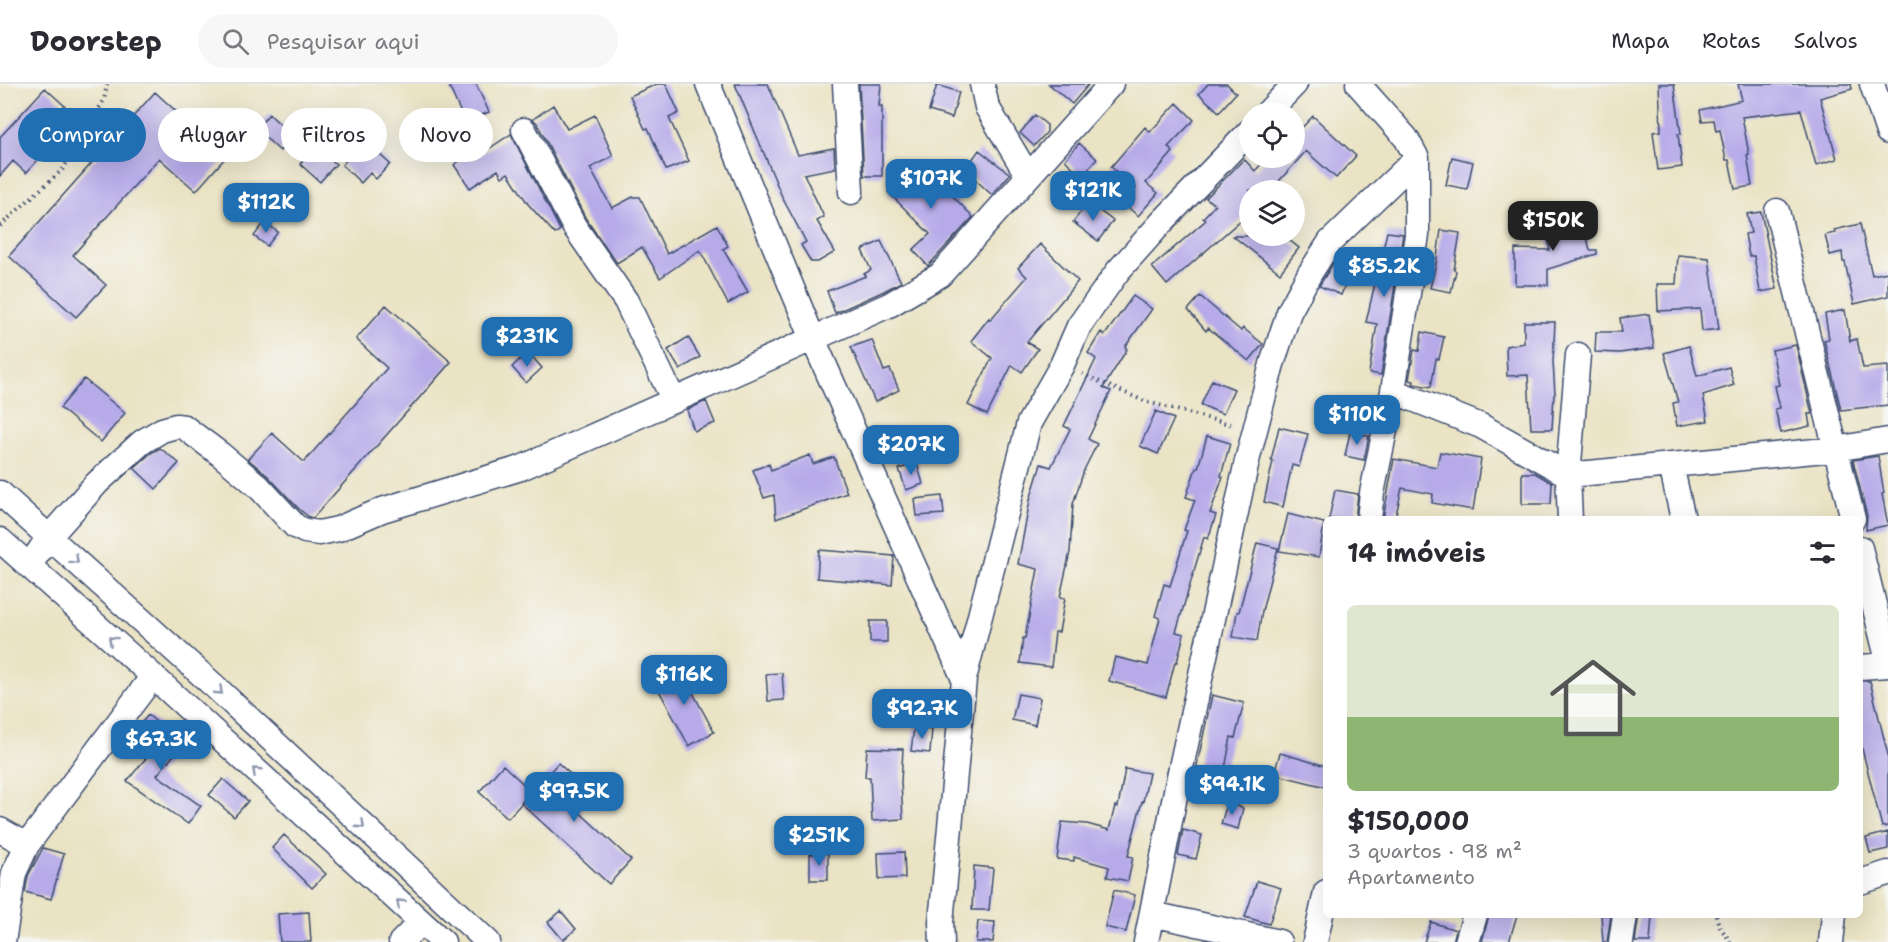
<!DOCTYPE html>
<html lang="pt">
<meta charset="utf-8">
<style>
body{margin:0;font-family:"Shantell Sans",sans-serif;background:#f7f7f7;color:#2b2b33;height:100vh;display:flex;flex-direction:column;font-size:22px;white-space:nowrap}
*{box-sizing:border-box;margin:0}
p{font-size:20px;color:#7c7c81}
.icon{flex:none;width:33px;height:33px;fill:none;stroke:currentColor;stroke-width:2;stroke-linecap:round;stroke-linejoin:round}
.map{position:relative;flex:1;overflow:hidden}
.side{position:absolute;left:1323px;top:432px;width:540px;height:402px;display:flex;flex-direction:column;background:#fff;border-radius:9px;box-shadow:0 6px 24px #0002}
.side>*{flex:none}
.guide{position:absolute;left:18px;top:24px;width:570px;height:54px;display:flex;gap:12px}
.fabs{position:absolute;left:1239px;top:18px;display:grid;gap:12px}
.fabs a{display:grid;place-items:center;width:66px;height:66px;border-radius:50%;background:#fff;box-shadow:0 6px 24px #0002;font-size:30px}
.price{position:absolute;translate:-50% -51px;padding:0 14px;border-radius:12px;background:#1f6fb2;color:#fff;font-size:20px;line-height:39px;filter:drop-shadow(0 2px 3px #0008)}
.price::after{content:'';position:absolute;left:50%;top:36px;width:18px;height:14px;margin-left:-9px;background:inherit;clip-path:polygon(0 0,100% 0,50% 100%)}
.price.current{background:#222;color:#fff}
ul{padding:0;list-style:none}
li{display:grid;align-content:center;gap:12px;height:318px;padding:0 24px}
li+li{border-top:2px solid #e1e1e2}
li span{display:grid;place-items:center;height:186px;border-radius:9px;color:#555}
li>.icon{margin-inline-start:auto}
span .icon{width:108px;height:108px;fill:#fffc;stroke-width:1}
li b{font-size:26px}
h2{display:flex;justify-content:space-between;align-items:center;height:72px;padding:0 24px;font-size:26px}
.pill{padding:0 21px;border-radius:27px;background:#fff;box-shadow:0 6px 24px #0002;font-size:21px;line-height:54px}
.pill.current{background:#1f6fb2;color:#fff}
header{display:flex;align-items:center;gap:36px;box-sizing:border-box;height:84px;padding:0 30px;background:#fff;border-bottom:2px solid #e1e1e2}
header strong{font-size:28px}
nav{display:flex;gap:33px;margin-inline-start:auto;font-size:21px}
.search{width:420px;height:54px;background:#f7f7f7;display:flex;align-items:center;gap:15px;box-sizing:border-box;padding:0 21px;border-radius:33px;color:#7c7c81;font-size:22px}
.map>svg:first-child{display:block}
.building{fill:#b6aae9}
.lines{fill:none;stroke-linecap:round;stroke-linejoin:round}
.minor-casing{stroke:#3a4a6d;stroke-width:27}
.path{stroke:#3a4a6d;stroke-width:4;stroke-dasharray:1.5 4.5;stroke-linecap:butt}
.minor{stroke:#fff;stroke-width:24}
.oneway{stroke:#8d97ae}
</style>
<header>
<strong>Doorstep</strong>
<div class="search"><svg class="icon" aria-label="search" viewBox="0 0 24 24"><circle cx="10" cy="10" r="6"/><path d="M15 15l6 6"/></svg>Pesquisar aqui</div>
<nav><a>Mapa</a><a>Rotas</a><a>Salvos</a></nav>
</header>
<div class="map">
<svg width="1888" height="858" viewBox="0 0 1888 858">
<rect width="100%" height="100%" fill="#f6f6f2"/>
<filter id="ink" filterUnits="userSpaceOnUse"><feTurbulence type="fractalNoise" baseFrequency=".0167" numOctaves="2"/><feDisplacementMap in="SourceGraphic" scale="12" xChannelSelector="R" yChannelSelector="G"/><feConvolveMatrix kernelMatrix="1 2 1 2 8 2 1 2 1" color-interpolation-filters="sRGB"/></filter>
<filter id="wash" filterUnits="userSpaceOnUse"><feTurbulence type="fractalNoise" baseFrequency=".008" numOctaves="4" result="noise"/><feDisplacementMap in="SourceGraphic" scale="24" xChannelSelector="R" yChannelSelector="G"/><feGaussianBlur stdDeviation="1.35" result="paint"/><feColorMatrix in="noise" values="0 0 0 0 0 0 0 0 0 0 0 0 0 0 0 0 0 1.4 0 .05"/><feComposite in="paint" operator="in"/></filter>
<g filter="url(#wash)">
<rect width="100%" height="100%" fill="#eae3c4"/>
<g id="blocks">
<path class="building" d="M 448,0 L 476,0 L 489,28 L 465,38 Z
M 657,0 L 666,0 L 679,29 L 669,34 L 689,77 L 666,86 L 648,44 L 645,45 L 630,12 Z
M 735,0 L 768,0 L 798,71 L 834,64 L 835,84 L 804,90 L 824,133 L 817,137 L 835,168 L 818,178 L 811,178 L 801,161 L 806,158 L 783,115 Z
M 859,0 L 881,0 L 879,22 L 882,22 L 882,92 L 864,92 Z
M 1049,0 L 1089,0 L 1072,20 Z
M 1208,0 L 1227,0 L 1236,9 L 1219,28 L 1199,10 Z
M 1659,0 L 1674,0 L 1681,50 L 1678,50 L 1682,83 L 1658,86 L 1653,48 L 1661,47 Z
M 1738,0 L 1851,0 L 1852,5 L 1820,14 L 1837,75 L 1816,81 L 1801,26 L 1742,33 L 1749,70 L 1747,71 L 1752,102 L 1735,105 L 1729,76 L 1726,76 L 1720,46 L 1716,47 L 1714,36 L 1702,37 L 1700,26 L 1742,16 Z
M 937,1 L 959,8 L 952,34 L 929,27 Z
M 45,4 L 77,33 L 26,89 L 13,77 L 0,92 L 0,53 Z
M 155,8 L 226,73 L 196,107 L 159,74 L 73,171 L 106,201 L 76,233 L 9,172 Z
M 1177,19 L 1194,36 L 1168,63 L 1173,68 L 1146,99 L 1158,109 L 1138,132 L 1123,119 L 1136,104 L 1111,83 L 1145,43 L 1150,48 Z
M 553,21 L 567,45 L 595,31 L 613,72 L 590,84 L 612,124 L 633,113 L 640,113 L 667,170 L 717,141 L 728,162 L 723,165 L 748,208 L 728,220 L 700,166 L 660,194 L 642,163 L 617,179 L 586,135 L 537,39 L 533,35 Z
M 269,30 L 293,52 L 280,67 L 256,45 Z
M 1035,31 L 1047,41 L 1047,48 L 1034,62 L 1020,49 Z
M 1313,32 L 1356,72 L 1336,94 L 1306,67 L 1271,106 L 1250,106 L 1250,128 L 1167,201 L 1152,183 L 1206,136 L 1203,134 L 1215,121 L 1206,114 L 1244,75 L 1255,87 L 1267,74 L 1294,74 L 1294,52 Z
M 511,50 L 560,146 L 555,150 L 528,120 L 508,89 L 502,93 L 498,86 L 470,104 L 454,81 L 468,71 L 472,76 Z
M 364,56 L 390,80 L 376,95 L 370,89 L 361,99 L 342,81 Z
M 1079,59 L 1097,75 L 1082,92 L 1065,76 Z
M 316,62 L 336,80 L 320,98 L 300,80 Z
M 979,66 L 1010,90 L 992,111 L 965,86 Z
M 1452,73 L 1473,78 L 1467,105 L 1446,101 Z
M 919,77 L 973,133 L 928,182 L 913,166 L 930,150 L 888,108 Z
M 1088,118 L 1113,137 L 1098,157 L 1073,138 Z
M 1761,128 L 1777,205 L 1760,208 L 1754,172 L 1749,172 L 1745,150 L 1751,149 L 1747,130 Z
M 1581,130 L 1590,166 L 1597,166 L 1597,170 L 1548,185 L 1548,201 L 1515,201 L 1515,165 L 1550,166 L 1545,139 Z
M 265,138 L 278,148 L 267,162 L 254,152 Z
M 1860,140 L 1872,191 L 1888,188 L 1888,212 L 1854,220 L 1845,178 L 1843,178 L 1842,168 L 1830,171 L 1825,151 L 1835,149 L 1834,146 Z
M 1441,146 L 1460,149 L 1454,186 L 1456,187 L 1451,208 L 1430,204 L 1436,180 Z
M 1387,148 L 1403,150 L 1381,291 L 1369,289 L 1377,240 L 1366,238 Z
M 1233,152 L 1284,152 L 1299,164 L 1280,189 Z
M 881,157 L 901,198 L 882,208 L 835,229 L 827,207 L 866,192 L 864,190 L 871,186 L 862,166 Z
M 1040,160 L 1078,197 L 1027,258 L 1038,265 L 1022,288 L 1012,281 L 987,331 L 968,321 L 992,274 L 971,257 L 989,234 L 990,236 L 1027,193 L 1018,184 Z
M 1678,171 L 1709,174 L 1719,245 L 1702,247 L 1700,225 L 1658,227 L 1657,200 L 1676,200 Z
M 1334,178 L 1352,184 L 1341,211 L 1319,202 Z
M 1133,212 L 1152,225 L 1125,263 L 1127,265 L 1103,304 L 1111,307 L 1088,355 L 1097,360 L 1084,386 L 1073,420 L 1070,468 L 1060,513 L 1065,514 L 1059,548 L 1055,548 L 1051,583 L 1020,579 L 1023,554 L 1025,554 L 1038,485 L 1018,480 L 1030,416 L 1041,380 L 1051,383 L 1070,345 L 1064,342 L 1096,275 L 1088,269 L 1101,248 L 1105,251 Z
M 1200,212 L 1241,247 L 1243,244 L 1263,260 L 1249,277 L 1208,244 L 1206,247 L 1188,226 Z
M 386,221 L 451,278 L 313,434 L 309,433 L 299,425 L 268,392 L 248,375 L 272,349 L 304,378 L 387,284 L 356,255 Z
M 1845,226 L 1850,257 L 1857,255 L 1863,284 L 1888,282 L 1888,321 L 1841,326 L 1824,256 L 1829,255 L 1825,230 Z
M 1649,230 L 1654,264 L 1620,269 L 1595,268 L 1596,248 L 1622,248 L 1620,234 Z
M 1524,238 L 1555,238 L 1553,278 L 1555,310 L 1554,311 L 1552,345 L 1531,345 L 1528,291 L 1507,292 L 1506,262 L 1524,259 Z
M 1422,248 L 1444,253 L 1439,275 L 1436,275 L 1431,303 L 1413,300 L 1414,297 L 1409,296 L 1414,266 L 1419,267 Z
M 688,253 L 700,273 L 680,286 L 668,266 Z
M 872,256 L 884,287 L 890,285 L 899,306 L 875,318 L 851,263 Z
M 1796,261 L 1812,330 L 1808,330 L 1810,342 L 1781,349 L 1775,325 L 1780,324 L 1775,302 L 1779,301 L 1772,266 Z
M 1689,262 L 1697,292 L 1729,283 L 1734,301 L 1703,311 L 1708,337 L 1677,342 L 1673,319 L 1678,318 L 1664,269 Z
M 528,268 L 542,284 L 526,299 L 512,283 Z
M 84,295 L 125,329 L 101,358 L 60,324 Z
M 1212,296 L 1234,305 L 1223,330 L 1201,321 Z
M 706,317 L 715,339 L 694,347 L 687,326 Z
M 1156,327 L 1174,335 L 1158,370 L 1140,362 Z
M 1279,343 L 1308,350 L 1299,383 L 1292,381 L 1283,423 L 1264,418 L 1273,377 L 1271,376 Z
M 1350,348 L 1369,352 L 1364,376 L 1345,372 Z
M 1207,352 L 1230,359 L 1221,392 L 1223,393 L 1210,429 L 1216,431 L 1208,455 L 1204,453 L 1176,548 L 1184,550 L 1177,578 L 1175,578 L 1166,613 L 1109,597 L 1115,573 L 1148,581 L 1160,534 L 1155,532 L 1164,500 L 1170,502 L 1187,447 L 1184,446 L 1195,416 L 1186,413 L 1196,384 L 1198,384 Z
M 160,364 L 179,379 L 156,405 L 134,384 L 151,369 Z
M 1440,368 L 1481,375 L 1473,426 L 1432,419 L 1433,410 L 1402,404 L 1395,435 L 1383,435 L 1394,375 L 1437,383 Z
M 810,371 L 813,380 L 834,373 L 847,409 L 776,435 L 774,411 L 764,414 L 753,386 L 769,380 L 771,386 Z
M 1878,372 L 1884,409 L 1882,410 L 1888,441 L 1866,446 L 1867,432 L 1853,376 Z
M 917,379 L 923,400 L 906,406 L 899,385 Z
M 1522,389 L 1535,389 L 1552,399 L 1551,420 L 1522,420 Z
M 1335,406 L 1358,410 L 1355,435 L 1329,435 Z
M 942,412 L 944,430 L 917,432 L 915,415 Z
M 1288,430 L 1324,439 L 1319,473 L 1279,467 Z
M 1257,459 L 1278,464 L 1262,527 L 1257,557 L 1233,553 L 1237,528 L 1239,528 Z
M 819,466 L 894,472 L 892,501 L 817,494 Z
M 870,537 L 887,537 L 887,558 L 870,558 Z
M 679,583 L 714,648 L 689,662 L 654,597 Z
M 782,589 L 784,616 L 768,617 L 766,590 Z
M 1860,597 L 1870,597 L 1888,671 L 1888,742 L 1882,743 L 1860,657 Z
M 1018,610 L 1040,614 L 1035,641 L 1012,636 Z
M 1212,611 L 1244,619 L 1235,654 L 1231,653 L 1222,701 L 1194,695 Z
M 148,631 L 183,660 L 157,691 L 201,722 L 188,740 L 127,697 L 152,667 L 132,650 Z
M 914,643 L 932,645 L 930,669 L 911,667 Z
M 867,664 L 903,665 L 901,698 L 903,735 L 872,737 L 870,693 L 865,693 Z
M 1280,669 L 1326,682 L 1326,703 L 1274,690 Z
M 558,679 L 589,707 L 574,723 L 631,776 L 609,800 L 521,719 Z
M 503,681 L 532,708 L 508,734 L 479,708 Z
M 1125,685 L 1149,689 L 1143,718 L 1142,717 L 1128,772 L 1133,773 L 1128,797 L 1107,793 L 1109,783 L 1074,773 L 1074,777 L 1057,775 L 1062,738 L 1087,740 L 1109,746 L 1115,722 L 1118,723 Z
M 223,695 L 248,717 L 234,733 L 209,711 Z
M 1227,719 L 1243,724 L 1238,745 L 1221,740 Z
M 1183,746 L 1202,751 L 1196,775 L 1178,771 Z
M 1888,748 L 1888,765 L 1870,769 L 1866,754 Z
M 284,751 L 326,790 L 312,804 L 272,764 Z
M 43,764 L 64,770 L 51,815 L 25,808 L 28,792 Z
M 904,768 L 905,794 L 879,795 L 878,769 Z
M 828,769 L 828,796 L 810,796 L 810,770 Z
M 974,782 L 993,784 L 989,826 L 972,826 Z
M 1257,797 L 1281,804 L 1269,840 L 1245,833 Z
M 1114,806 L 1135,811 L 1126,848 L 1105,843 Z
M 561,827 L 576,845 L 563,856 L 548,838 Z
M 309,828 L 311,858 L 280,858 L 278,830 Z
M 1489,831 L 1517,831 L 1509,858 L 1482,858 Z
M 1601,831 L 1611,831 L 1607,858 L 1603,858 Z
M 1639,831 L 1652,831 L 1650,858 L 1635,858 Z
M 978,837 L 995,838 L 993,858 L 976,858 Z
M 1431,838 L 1456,846 L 1453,858 L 1424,858 Z"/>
</g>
</g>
<g filter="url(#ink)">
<use href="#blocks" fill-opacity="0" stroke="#3a4a6d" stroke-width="1.5"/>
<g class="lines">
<g class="minor-casing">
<path id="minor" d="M 708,0 L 813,255 L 964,595
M 845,0 L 851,108
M 982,0 L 987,23 L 1028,92
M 1358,0 L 1406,54 L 1417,74 L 1417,151 L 1393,307 L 1372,409 L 1369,435
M 1872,0 L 1888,48
M 1268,28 L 1295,0
M 524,46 L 574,142 L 626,217 L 674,317
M 1777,127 L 1853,435
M 1578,271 L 1568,391 L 1836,365 L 1888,356
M 1393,307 L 1481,342 L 1568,391 L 1570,435
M 1671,381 L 1683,435
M 0,409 L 212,600 L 488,858
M 0,456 L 153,592 L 443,858
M 1860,464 L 1888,577
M 29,482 L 49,453 L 97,399 L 142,358 L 162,346 L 176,342 L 184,343 L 220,370 L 258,402 L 295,442 L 305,447 L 319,449 L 338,445 L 382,426 L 521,384 L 889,221 L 940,191 L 1111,0
M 1860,583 L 1888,581
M 0,746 L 27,761
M 1860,798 L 1888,789
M 1152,830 L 1279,858
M 3,858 L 14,789 L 27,761 L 153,592
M 401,858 L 421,838
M 942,858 L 941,838 L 964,595 L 1029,339 L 1062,281 L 1079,242 L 1118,187 L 1162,138 L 1250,47
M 1146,858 L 1177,702 L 1247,377 L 1272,280 L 1289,228 L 1310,189 L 1330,158 L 1417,74
M 1315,858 L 1326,808
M 1467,858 L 1475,831
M 1621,858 L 1625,831
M 1831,858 L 1834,831"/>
</g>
<path class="path" d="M 0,142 L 63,85 L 104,16 L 107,0
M 1082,290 L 1144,317 L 1233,341
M 1716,831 L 1719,842 L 1731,858"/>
<use href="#minor" class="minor"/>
</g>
<defs><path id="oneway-chevron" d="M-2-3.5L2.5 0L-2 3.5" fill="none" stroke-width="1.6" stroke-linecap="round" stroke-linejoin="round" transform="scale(1.5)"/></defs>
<g class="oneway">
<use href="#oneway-chevron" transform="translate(75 476) rotate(42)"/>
<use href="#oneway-chevron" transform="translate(112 556) rotate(-138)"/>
<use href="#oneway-chevron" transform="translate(219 607) rotate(43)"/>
<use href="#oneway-chevron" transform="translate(256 687) rotate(-137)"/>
<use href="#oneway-chevron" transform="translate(361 741) rotate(43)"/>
<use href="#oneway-chevron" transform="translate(400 819) rotate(-138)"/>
</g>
</g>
</svg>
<div class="fabs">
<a><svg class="icon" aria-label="locate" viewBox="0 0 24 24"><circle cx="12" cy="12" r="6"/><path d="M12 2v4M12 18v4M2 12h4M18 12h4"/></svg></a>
<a><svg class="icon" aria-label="layers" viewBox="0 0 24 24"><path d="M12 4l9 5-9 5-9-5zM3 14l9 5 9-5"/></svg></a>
</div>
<b class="price" style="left:931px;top:126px">$107K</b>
<b class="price" style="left:1093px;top:138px">$121K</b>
<b class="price" style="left:266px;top:150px">$112K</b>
<b class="price current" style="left:1553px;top:168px">$150K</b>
<b class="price" style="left:1384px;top:214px">$85.2K</b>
<b class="price" style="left:527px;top:284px">$231K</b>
<b class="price" style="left:1357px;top:362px">$110K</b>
<b class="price" style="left:911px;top:392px">$207K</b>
<b class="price" style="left:684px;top:622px">$116K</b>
<b class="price" style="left:922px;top:656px">$92.7K</b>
<b class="price" style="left:161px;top:687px">$67.3K</b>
<b class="price" style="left:1232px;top:732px">$94.1K</b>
<b class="price" style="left:574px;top:739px">$97.5K</b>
<b class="price" style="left:819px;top:783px">$251K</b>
<div class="guide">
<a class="pill current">Comprar</a>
<a class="pill">Alugar</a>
<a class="pill">Filtros</a>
<a class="pill">Novo</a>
</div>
<section class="side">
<h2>14 imóveis<svg class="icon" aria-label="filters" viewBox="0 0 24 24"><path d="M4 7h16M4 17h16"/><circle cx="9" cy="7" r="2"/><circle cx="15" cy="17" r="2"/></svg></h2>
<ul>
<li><span style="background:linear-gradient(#dfe7d0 60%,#8fb573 0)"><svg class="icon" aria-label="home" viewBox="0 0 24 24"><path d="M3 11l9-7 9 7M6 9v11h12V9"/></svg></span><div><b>$150,000</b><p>3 quartos · 98 m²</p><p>Apartamento</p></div></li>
</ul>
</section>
</div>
